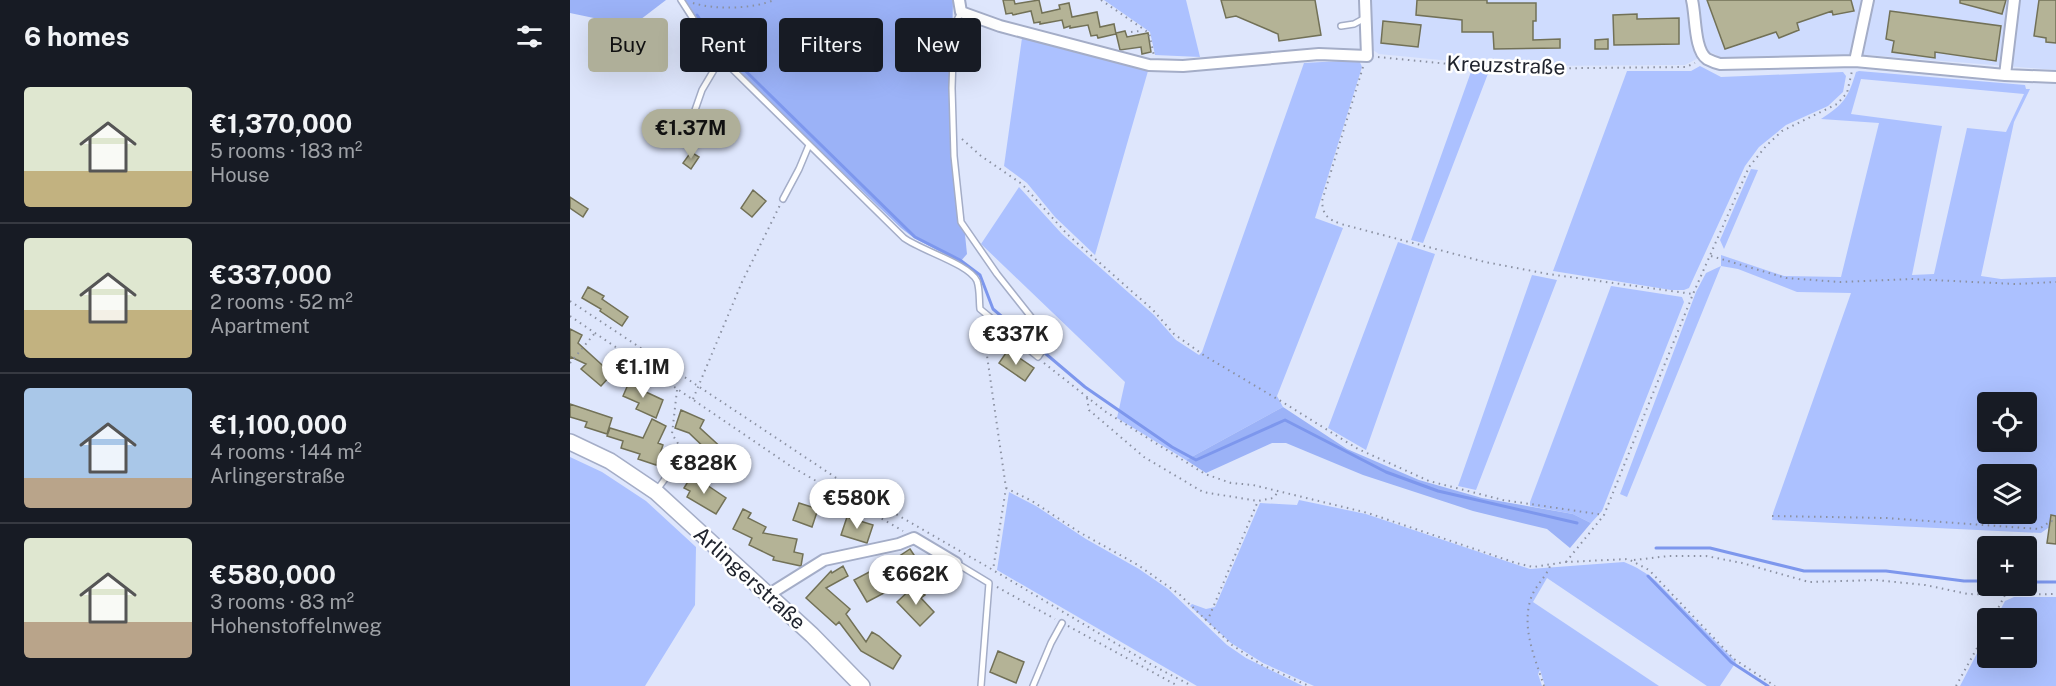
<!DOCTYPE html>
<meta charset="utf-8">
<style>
body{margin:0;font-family:"Public Sans",sans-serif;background:#20242c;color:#f1f3f6;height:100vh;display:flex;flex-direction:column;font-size:22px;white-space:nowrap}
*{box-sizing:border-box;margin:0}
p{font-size:20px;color:#9ea1a6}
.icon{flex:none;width:33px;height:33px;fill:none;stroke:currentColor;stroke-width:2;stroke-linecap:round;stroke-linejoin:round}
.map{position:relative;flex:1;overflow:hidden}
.details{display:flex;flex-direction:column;background:#171b24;width:570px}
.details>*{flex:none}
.top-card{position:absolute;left:18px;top:18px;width:570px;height:54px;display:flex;gap:12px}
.controls{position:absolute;left:1407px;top:392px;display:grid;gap:12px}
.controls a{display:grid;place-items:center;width:60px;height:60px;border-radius:6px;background:#171b24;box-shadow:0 6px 24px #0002;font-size:30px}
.price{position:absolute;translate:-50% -51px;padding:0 14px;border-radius:21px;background:#fff;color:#222;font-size:20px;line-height:39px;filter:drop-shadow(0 2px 3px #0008)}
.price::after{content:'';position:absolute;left:50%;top:36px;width:18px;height:14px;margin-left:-9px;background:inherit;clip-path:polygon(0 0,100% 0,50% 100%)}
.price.active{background:#afaf99;color:#111}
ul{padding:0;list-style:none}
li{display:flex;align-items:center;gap:18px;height:150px;padding:0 24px}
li+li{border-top:2px solid #363941}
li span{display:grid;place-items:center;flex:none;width:168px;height:120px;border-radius:6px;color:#555}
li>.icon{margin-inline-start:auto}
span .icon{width:72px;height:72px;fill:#fffc;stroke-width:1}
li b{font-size:26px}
h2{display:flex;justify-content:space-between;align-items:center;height:72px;padding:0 24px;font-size:26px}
.pill{padding:0 21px;border-radius:6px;background:#171b24;box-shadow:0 6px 24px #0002;font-size:21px;line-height:54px}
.pill.active{background:#afaf99;color:#111}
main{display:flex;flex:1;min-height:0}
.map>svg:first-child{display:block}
.built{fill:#cfdcfe}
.green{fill:#acc1ff;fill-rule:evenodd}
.forest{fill:#9bb2f7}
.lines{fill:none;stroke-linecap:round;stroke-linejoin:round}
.stream{stroke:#7d97ed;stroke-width:3}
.building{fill:#b4b396;stroke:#727157;stroke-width:1.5}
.lane-casing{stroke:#a4adc7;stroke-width:8}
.street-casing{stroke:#a4adc7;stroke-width:14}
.secondary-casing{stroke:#a4adc7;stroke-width:18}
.path{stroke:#8b91a2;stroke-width:2;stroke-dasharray:1.5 4.5;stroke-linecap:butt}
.lane{stroke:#fff;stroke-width:5}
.street{stroke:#fff;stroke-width:10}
.secondary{stroke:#fff;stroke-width:15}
.labels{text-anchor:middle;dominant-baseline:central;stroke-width:5;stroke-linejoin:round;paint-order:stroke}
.street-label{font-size:21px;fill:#20242e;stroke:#fff}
</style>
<main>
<section class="details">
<h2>6 homes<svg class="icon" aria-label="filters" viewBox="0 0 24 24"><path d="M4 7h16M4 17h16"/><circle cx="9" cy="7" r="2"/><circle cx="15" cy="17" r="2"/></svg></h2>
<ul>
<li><span style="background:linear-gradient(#dfe7d0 70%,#c2b280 0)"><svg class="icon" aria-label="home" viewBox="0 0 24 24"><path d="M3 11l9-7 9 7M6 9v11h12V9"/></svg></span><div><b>€1,370,000</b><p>5 rooms · 183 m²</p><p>House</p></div></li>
<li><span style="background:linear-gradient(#dfe7d0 60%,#c2b280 0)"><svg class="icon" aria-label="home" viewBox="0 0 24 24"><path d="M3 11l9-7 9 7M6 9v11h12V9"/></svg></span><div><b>€337,000</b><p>2 rooms · 52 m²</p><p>Apartment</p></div></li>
<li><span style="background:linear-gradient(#a9c7e8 75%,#b9a48a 0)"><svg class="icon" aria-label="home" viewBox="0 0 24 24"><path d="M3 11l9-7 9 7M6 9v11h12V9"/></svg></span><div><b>€1,100,000</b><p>4 rooms · 144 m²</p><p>Arlingerstraße</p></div></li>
<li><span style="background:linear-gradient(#dfe7d0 70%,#b9a48a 0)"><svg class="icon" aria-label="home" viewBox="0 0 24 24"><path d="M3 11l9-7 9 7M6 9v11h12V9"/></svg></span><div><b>€580,000</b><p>3 rooms · 83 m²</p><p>Hohenstoffelnweg</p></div></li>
</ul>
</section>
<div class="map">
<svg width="1486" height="686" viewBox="0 0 1486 686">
<rect width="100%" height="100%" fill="#dee6fc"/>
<path class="built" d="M 800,0 L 1486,0 L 1486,70 L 1298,55 L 1152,58 L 1140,52 L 1115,65 L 933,66 L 809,54 L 800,48 Z"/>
<path class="green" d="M 534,0 L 616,0 L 630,57 L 585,55 L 580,32 Z
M 452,38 L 578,71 L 525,255 L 485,217 L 457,183 L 434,166 Z
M 789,60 L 792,67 L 745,218 L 773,228 L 707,396 L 713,407 L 616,460 L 547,418 L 555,382 L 411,244 L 449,187 L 492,234 L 584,315 L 606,340 L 629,355 L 632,352 L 734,63 Z
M 1130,66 L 1151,77 L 1273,72 L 1276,76 L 1273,92 L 1258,106 L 1216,125 L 1189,147 L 1175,166 L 1119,288 L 1114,290 L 1101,290 L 983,271 L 1057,71 L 1121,71 Z
M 902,69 L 919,71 L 853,243 L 841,240 Z
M 1289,71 L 1455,85 L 1456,89 L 1460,89 L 1444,122 L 1411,276 L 1431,279 L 1486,277 L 1486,530 L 1478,528 L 1471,533 L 1202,520 L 1203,513 L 1281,293 L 1227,292 L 1168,269 L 1151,266 L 1057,497 L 1050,494 L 1126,292 L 1136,273 L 1151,266 L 1151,255 L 1214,276 L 1271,277 L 1309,123 L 1251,119 C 1274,104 1278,98 1286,72 ZM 1291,79 L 1454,94 L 1436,132 L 1397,128 L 1364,274 L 1342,275 L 1372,126 L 1281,114 ZM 1418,402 L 1456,402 L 1456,441 L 1418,441 ZM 1418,474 L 1456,474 L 1456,513 L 1418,513 Z
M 1181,169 L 1188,170 L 1154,249 L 1150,240 Z
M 828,242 L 865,254 L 796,450 L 758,428 Z
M 962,275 L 987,280 L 906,490 L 888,486 Z
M 1041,286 L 1112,297 L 1114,302 L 1032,511 L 1021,523 L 1003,514 L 960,506 L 960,502 Z
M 0,457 L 32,472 L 76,501 L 126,547 L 125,605 L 75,686 L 0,686 Z
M 439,492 L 466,506 L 516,539 L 569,569 L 598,589 L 657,645 L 676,658 L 733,686 L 627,686 L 427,570 Z
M 729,500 L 796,514 L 960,569 L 1054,562 C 1067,567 1076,573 1086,581 L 1166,662 L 1150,686 L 1137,686 L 977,578 L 963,602 L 1089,686 L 975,686 L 970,670 L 968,674 L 972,686 L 744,686 L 693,663 L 661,643 L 620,606 L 622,604 L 636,609 L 645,607 L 690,503 L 727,505 Z
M 1444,597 L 1486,597 L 1486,686 L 1390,686 L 1417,634 L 1418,657 L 1456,657 L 1456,618 L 1426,618 L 1435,601 Z"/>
<path class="forest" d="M 0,0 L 96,0 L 62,26 L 0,13 Z
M 114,0 L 383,0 L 380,132 L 386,147 L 397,254 L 390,262 L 344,238 L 331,228 L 151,57 C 137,40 127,19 114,0 Z
M 713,407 L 777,449 L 849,480 L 912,498 L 1003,514 L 1021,523 L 1000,548 L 977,529 L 903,511 L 793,475 L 716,443 L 702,443 L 636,473 L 616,460 Z"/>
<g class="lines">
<path class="stream" d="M 127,15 L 143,39 L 345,237 L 390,260 L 410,275 L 423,309 L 515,387 L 602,447 L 626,460 L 715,420 L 816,472 L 868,491 L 1007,523
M 1086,548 L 1140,548 L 1234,571 L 1316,571 L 1394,581 L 1418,581
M 1078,576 L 1161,662 L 1198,686
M 1456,582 L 1486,582"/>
</g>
<path class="building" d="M 433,0 L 444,0 L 445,4 L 469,0 L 472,13 L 490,9 L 489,5 L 499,3 L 502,17 L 527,12 L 530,27 L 544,24 L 546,34 L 528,38 L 527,35 L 521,36 L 518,25 L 500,28 L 500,26 L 494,28 L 492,20 L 470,24 L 470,22 L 464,23 L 461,11 L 443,15 L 442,13 L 436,14 Z
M 651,0 L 745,0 L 751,35 L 709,41 L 708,34 L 666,16 L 656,18 Z
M 847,0 L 917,0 L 917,3 L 966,3 L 966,21 L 963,21 L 963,40 L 990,39 L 990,48 L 924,49 L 923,32 L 892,32 L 892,20 L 846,15 Z
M 1137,0 L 1281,0 L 1284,11 L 1263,15 L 1262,11 L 1227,23 L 1229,30 L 1209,38 L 1206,32 L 1155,49 Z
M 1390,0 L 1436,0 L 1432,14 L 1390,3 Z
M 1469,0 L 1486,0 L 1486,43 L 1476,42 L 1476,38 L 1464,36 Z
M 1320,11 L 1431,26 L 1426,61 L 1365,52 L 1365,58 L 1322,52 L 1324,41 L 1316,39 Z
M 1067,14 L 1067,19 L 1109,18 L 1109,44 L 1044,45 L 1043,15 Z
M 813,21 L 851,25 L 848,47 L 811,43 Z
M 555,31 L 557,37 L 578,33 L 581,52 L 572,54 L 571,47 L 550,50 L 546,33 Z
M 1038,39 L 1038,49 L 1025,49 L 1025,40 Z
M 121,152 L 129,157 L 121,169 L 113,163 Z
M 183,190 L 196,201 L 182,217 L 171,208 Z
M 0,197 L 18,209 L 13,217 L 0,208 Z
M 18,287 L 34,296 L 32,299 L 58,317 L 52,326 L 30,311 L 31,309 L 12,298 Z
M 0,329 L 12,335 L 8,343 L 42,374 L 31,386 L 11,369 L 16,364 L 1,357 L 0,359 Z
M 438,350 L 464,368 L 455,381 L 429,363 Z
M 60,380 L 77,388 L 76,392 L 93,400 L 86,418 L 66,409 L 69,403 L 53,396 Z
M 0,404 L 42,418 L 37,434 L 15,427 L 17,422 L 0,417 Z
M 111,410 L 134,420 L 130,428 L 155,451 L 159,446 L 170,456 L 174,452 L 180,458 L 164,476 L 119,433 L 105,428 Z
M 82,419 L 96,426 L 88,443 L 93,445 L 86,465 L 68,459 L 70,454 L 51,448 L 53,441 L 37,436 L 40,428 L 73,438 Z
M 122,475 L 156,498 L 146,514 L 117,497 L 120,491 L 114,488 Z
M 229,503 L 248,509 L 242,527 L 223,520 Z
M 173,509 L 181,513 L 178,518 L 196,527 L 193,533 L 227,539 L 224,552 L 233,554 L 231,566 L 203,560 L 204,557 L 179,545 L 182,538 L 163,529 Z
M 1481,515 L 1486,516 L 1486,544 L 1477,543 Z
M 277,517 L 303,525 L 297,543 L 271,535 Z
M 340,549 L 354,570 L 339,579 L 325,559 Z
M 273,566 L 278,576 L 256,588 L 280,609 L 276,614 L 296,642 L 302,632 L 309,636 L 331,656 L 323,669 L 291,651 L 269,622 L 266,625 L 236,598 L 261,571 L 262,573 Z
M 303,570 L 316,592 L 297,602 L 284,580 Z
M 345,585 L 355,595 L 351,598 L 364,612 L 350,626 L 327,602 Z
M 428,651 L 454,662 L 446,683 L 420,672 Z"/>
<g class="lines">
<g class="lane-casing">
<path id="lane" d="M 111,0 L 140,45 L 151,58 L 334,238 C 352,251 399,264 407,281 C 410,289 409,301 410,309 L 468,357 L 476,345 L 473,332 L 427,274 L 391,222 L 384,156 L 382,88 L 384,26 L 391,12
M 771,26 L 784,24 L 795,18
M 124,113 L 132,90 L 151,58
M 213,199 L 229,169 L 239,145
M 87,490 L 114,452
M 386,563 L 419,583 L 411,686
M 463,686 L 481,643 L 492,623"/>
</g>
<g class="street-casing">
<path id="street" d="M 389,0 L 391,12 L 430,26 L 579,65 L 613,66 L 749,54 L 797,56 L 795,0
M 1122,0 C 1126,16 1124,50 1137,59 C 1141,61 1146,63 1150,64 L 1285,61 L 1435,75 L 1486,77
M 1285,61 L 1298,0
M 1435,75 L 1444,0
M 198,595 L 254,560 L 329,544 L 344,538 L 386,563"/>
</g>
<g class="secondary-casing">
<path id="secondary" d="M 0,442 L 40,461 L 86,492 L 242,635 L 292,686"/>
</g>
<path class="path" d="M 531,0 L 579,33 L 584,56
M 123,3 C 145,10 183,9 204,0
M 561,32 L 570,31 L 571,28
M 808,57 L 930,69 L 1116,67 L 1125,63
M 793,67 L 752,201 C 753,216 758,219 771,224 L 915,262 L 978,274 L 1123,294
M 392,139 L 411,156 L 452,184 L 497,234 L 583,310 L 604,334 L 635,356 L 714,403 L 788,449 L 859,481 L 933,500 L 1034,515
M 1141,256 L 1216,278 L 1270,282 L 1341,279 L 1446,284 L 1486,282
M 0,301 L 286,491 L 423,570 L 582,665 L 622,686
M 0,316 L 222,467 L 333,531
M 412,321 L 436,488 L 423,570
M 0,363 L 25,333
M 474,363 L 536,412 L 635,474 L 661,483 L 683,485 L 798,513 L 946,563 L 963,567 L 996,562 L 1058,559 L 1079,570 L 1164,659 L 1205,686
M 107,390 L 102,434 L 109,445
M 517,398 L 519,410 L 574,457 L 633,492 L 688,501 L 703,498 L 709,491
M 123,399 L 172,282 L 210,205
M 436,488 L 462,501 L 509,532 L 568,565 L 609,594 L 662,645 L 692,665 L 739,686
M 1202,516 L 1316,518 L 1469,529 L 1481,521 L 1486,522
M 1064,560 L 1099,556 L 1136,556 L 1172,563 L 1239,582 L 1306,580 L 1355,585 L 1398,594 L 1435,595
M 996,562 L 1034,515 L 1123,294 L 1179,167 L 1196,146 L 1212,131 L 1267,104 L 1277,93 L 1282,71
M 427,587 L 485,619
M 1423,618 L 1435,595 L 1486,594
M 635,620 L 639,617 L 688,501
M 498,626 L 608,686
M 974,686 C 965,658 951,628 961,598 C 965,586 976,577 980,566
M 1386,686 L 1418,628"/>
<use href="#lane" class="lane"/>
<use href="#street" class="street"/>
<use href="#secondary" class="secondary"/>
</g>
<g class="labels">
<g class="street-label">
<text transform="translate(936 65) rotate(2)">Kreuzstraße</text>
<text transform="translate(180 578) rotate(42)">Arlingerstraße</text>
</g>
</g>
</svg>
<div class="controls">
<a><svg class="icon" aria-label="locate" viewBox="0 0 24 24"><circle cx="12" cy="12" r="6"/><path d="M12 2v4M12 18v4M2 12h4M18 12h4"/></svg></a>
<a><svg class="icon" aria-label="layers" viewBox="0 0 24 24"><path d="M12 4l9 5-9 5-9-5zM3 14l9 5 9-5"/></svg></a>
<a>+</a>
<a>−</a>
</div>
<b class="price active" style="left:121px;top:160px">€1.37M</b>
<b class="price" style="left:446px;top:366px">€337K</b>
<b class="price" style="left:73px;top:399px">€1.1M</b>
<b class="price" style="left:134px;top:495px">€828K</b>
<b class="price" style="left:287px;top:530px">€580K</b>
<b class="price" style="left:346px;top:606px">€662K</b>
<div class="top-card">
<a class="pill active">Buy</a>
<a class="pill">Rent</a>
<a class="pill">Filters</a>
<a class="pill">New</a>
</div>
</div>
</main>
